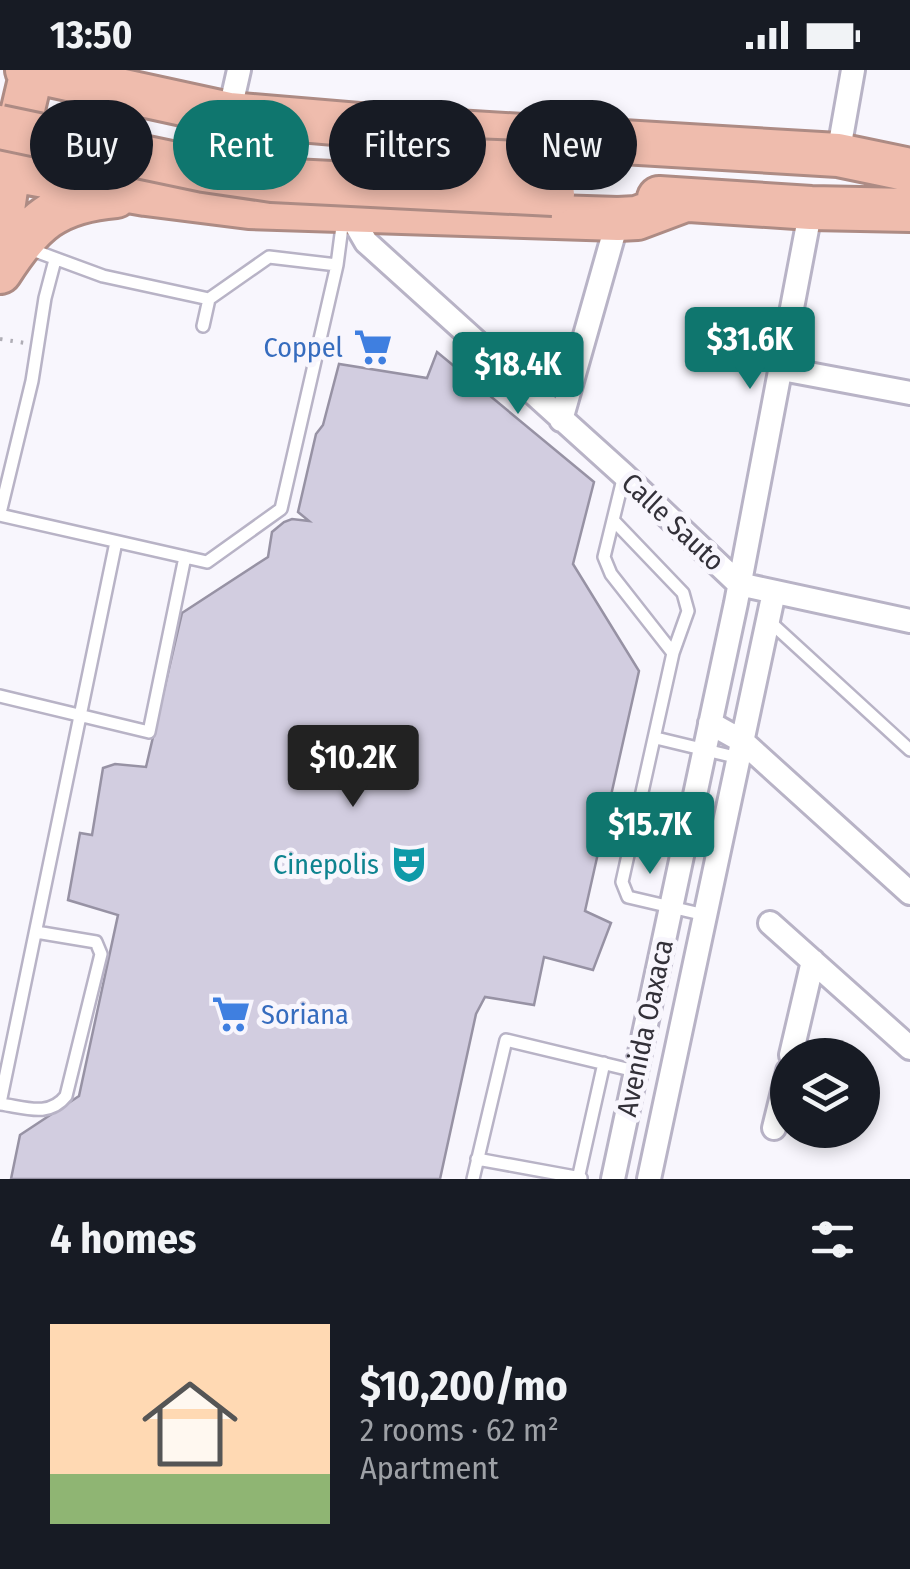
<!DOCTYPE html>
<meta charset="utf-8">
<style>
body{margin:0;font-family:"Fira Sans Condensed",sans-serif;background:#242831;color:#f1f3f6;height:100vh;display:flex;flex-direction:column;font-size:38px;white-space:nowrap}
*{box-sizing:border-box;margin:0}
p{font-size:32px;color:#9ea1a6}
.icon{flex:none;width:55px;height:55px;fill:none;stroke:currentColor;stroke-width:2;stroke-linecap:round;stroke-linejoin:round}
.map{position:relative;height:1109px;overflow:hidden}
.drawer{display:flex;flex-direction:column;background:#171b24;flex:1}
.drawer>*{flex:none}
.top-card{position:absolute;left:30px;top:30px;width:850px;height:90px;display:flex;gap:20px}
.buttons{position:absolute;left:770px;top:968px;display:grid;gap:20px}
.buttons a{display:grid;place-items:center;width:110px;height:110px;border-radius:50%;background:#171b24;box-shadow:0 5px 15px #0003;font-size:50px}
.price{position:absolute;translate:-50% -85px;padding:0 22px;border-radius:10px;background:#0f766e;color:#fff;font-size:32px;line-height:65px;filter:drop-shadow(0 2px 5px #0008)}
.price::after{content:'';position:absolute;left:50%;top:60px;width:30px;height:22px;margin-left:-15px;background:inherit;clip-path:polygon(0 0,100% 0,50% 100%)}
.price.on{background:#222;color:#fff}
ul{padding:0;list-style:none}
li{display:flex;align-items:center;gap:30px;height:250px;padding:0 50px}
li span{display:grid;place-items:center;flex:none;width:280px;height:200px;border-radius:0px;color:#555}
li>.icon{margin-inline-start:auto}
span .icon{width:120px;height:120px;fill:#fffc;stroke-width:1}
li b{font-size:42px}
h2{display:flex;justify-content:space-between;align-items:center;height:120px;padding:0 50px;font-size:42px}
.pill{padding:0 35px;border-radius:45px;background:#171b24;box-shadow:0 5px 15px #0003;font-size:35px;line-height:90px}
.pill.on{background:#0f766e;color:#fff}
.status{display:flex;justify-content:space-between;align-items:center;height:70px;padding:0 50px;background:#171b24;direction:ltr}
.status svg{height:28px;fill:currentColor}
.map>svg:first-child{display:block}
.building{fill:#d2cde0;stroke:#9792a4;stroke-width:2.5}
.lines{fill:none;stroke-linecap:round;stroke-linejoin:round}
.lane-casing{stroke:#b8b3c6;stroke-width:16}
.street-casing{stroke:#b8b3c6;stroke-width:28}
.highway-casing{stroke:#ad8b84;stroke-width:48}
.path{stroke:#afadb5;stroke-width:4;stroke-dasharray:2.5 8;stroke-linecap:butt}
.lane{stroke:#fff;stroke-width:11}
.street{stroke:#fff;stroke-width:22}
.highway{stroke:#efbcad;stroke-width:42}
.highway-bridge-casing{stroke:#ad8b84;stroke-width:48;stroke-linecap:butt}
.highway-bridge{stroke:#efbcad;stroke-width:42}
.labels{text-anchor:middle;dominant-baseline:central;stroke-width:10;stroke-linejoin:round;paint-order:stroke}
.shop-label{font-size:28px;fill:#366cbe;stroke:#f8f6fd;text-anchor:end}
.street-label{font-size:28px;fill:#333139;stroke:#f8f6fd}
.culture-label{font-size:28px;fill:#0d838f;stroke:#f8f6fd;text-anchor:end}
</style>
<div class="status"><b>13:50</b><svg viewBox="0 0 49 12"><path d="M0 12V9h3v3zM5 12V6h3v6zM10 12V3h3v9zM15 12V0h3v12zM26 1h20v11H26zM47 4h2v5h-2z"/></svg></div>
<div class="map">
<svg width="910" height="1109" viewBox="0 0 910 1109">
<rect width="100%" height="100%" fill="#f8f6fd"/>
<path class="building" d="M 437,282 L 594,412 L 573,494 L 639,601 L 585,841 L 611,853 L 593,900 L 544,887 L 534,935 L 485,927 L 476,944 L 440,1109 L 11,1109 L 20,1065 L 79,1026 L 118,845 L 68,830 L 80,763 L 92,765 L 103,698 L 115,694 L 146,697 L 182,543 L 268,487 L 272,462 L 284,452 L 292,449 L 309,451 L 298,442 L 316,364 L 323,355 L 339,294 L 427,308 Z"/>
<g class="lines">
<g class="lane-casing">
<path id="lane" d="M 27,178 L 103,206 L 209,229
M 203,256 L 209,229 L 269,187 L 337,195
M 624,405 L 604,487 L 611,504 L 673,583 L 622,812 L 628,827 L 705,845
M 0,443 L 32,311 L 45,228 L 55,190
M 0,445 L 207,492 L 281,439 L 337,195 L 343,149
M 614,451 L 683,523 L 688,541 L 673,583
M 768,550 L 910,680
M 0,626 L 149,662 L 185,487
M 656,668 L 739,688
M 0,1033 L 116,472
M 0,1034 C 24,1037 49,1048 66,1026 L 101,884 L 96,872 L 36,862
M 477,1089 L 581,1108
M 473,1109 L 506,970 L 635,1001
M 578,1109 L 604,993"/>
</g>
<g class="street-casing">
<path id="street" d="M 229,44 L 239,0
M 838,85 L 853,0
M 348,141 L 366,172 L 624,405 L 739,514
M 782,299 L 910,323
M 561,350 L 618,149
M 739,514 L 910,551
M 710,653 L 742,671 L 910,823
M 770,853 L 910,978
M 791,985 L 813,891
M 774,1058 L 788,1001
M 613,1109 L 736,533 L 811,138
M 649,1109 L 774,522"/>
</g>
<g class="highway-casing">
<path id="highway" d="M 27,0 L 229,44 L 406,59 L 838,85 L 910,100
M 0,98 L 146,124 L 249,137 L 618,149 L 637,148 L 685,130
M 659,128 L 811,138 L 910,140
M 0,160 L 9,99 L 32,1
M 0,202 C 32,152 55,131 116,126"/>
</g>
<path class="path" d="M 0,269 L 25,273"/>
<use href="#lane" class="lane"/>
<use href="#street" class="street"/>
<use href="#highway" class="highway"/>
<g class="highway-bridge-casing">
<path id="highway-bridge" d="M 0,57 L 204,100 L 272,110 L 553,124
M 446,90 L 550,94"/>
</g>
<use href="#highway-bridge" class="highway-bridge"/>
</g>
<defs>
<g id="supermarket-bare" transform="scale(3)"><path d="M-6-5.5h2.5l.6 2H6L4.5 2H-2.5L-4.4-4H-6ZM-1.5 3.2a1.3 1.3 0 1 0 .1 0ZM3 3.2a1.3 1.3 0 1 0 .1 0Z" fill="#3f7fe0" stroke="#f8f6fd" stroke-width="2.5" paint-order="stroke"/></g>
<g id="theatre-bare" transform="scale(3)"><path d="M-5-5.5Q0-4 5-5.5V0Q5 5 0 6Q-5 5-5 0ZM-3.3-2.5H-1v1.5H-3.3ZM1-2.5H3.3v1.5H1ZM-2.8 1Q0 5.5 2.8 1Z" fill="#0f9aa8" stroke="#f8f6fd" stroke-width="2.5" paint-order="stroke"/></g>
</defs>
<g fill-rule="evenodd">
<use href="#supermarket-bare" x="373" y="277"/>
<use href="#theatre-bare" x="409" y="794"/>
<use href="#supermarket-bare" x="231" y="944"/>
</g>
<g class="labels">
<g class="shop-label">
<text x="343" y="277">Coppel</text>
<text x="261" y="944" text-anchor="start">Soriana</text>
</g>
<g class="street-label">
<text transform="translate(673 452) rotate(43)">Calle Sauto</text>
<text transform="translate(645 958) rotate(-78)">Avenida Oaxaca</text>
</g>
<g class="culture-label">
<text x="379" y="794">Cinepolis</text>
</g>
</g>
</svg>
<div class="buttons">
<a><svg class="icon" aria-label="layers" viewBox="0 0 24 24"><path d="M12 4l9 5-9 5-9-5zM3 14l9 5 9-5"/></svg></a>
</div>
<b class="price" style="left:750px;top:322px">$31.6K</b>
<b class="price" style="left:518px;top:347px">$18.4K</b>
<b class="price on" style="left:353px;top:740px">$10.2K</b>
<b class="price" style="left:650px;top:807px">$15.7K</b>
<div class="top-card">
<a class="pill">Buy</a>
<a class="pill on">Rent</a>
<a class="pill">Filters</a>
<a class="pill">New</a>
</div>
</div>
<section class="drawer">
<h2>4 homes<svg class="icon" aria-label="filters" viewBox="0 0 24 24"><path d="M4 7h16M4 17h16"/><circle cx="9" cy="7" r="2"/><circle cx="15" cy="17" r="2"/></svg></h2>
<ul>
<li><span style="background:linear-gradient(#ffd9b3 75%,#8fb573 0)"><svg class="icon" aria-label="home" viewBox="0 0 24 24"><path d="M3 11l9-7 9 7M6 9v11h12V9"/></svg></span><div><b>$10,200/mo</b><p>2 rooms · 62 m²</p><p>Apartment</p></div></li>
</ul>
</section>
